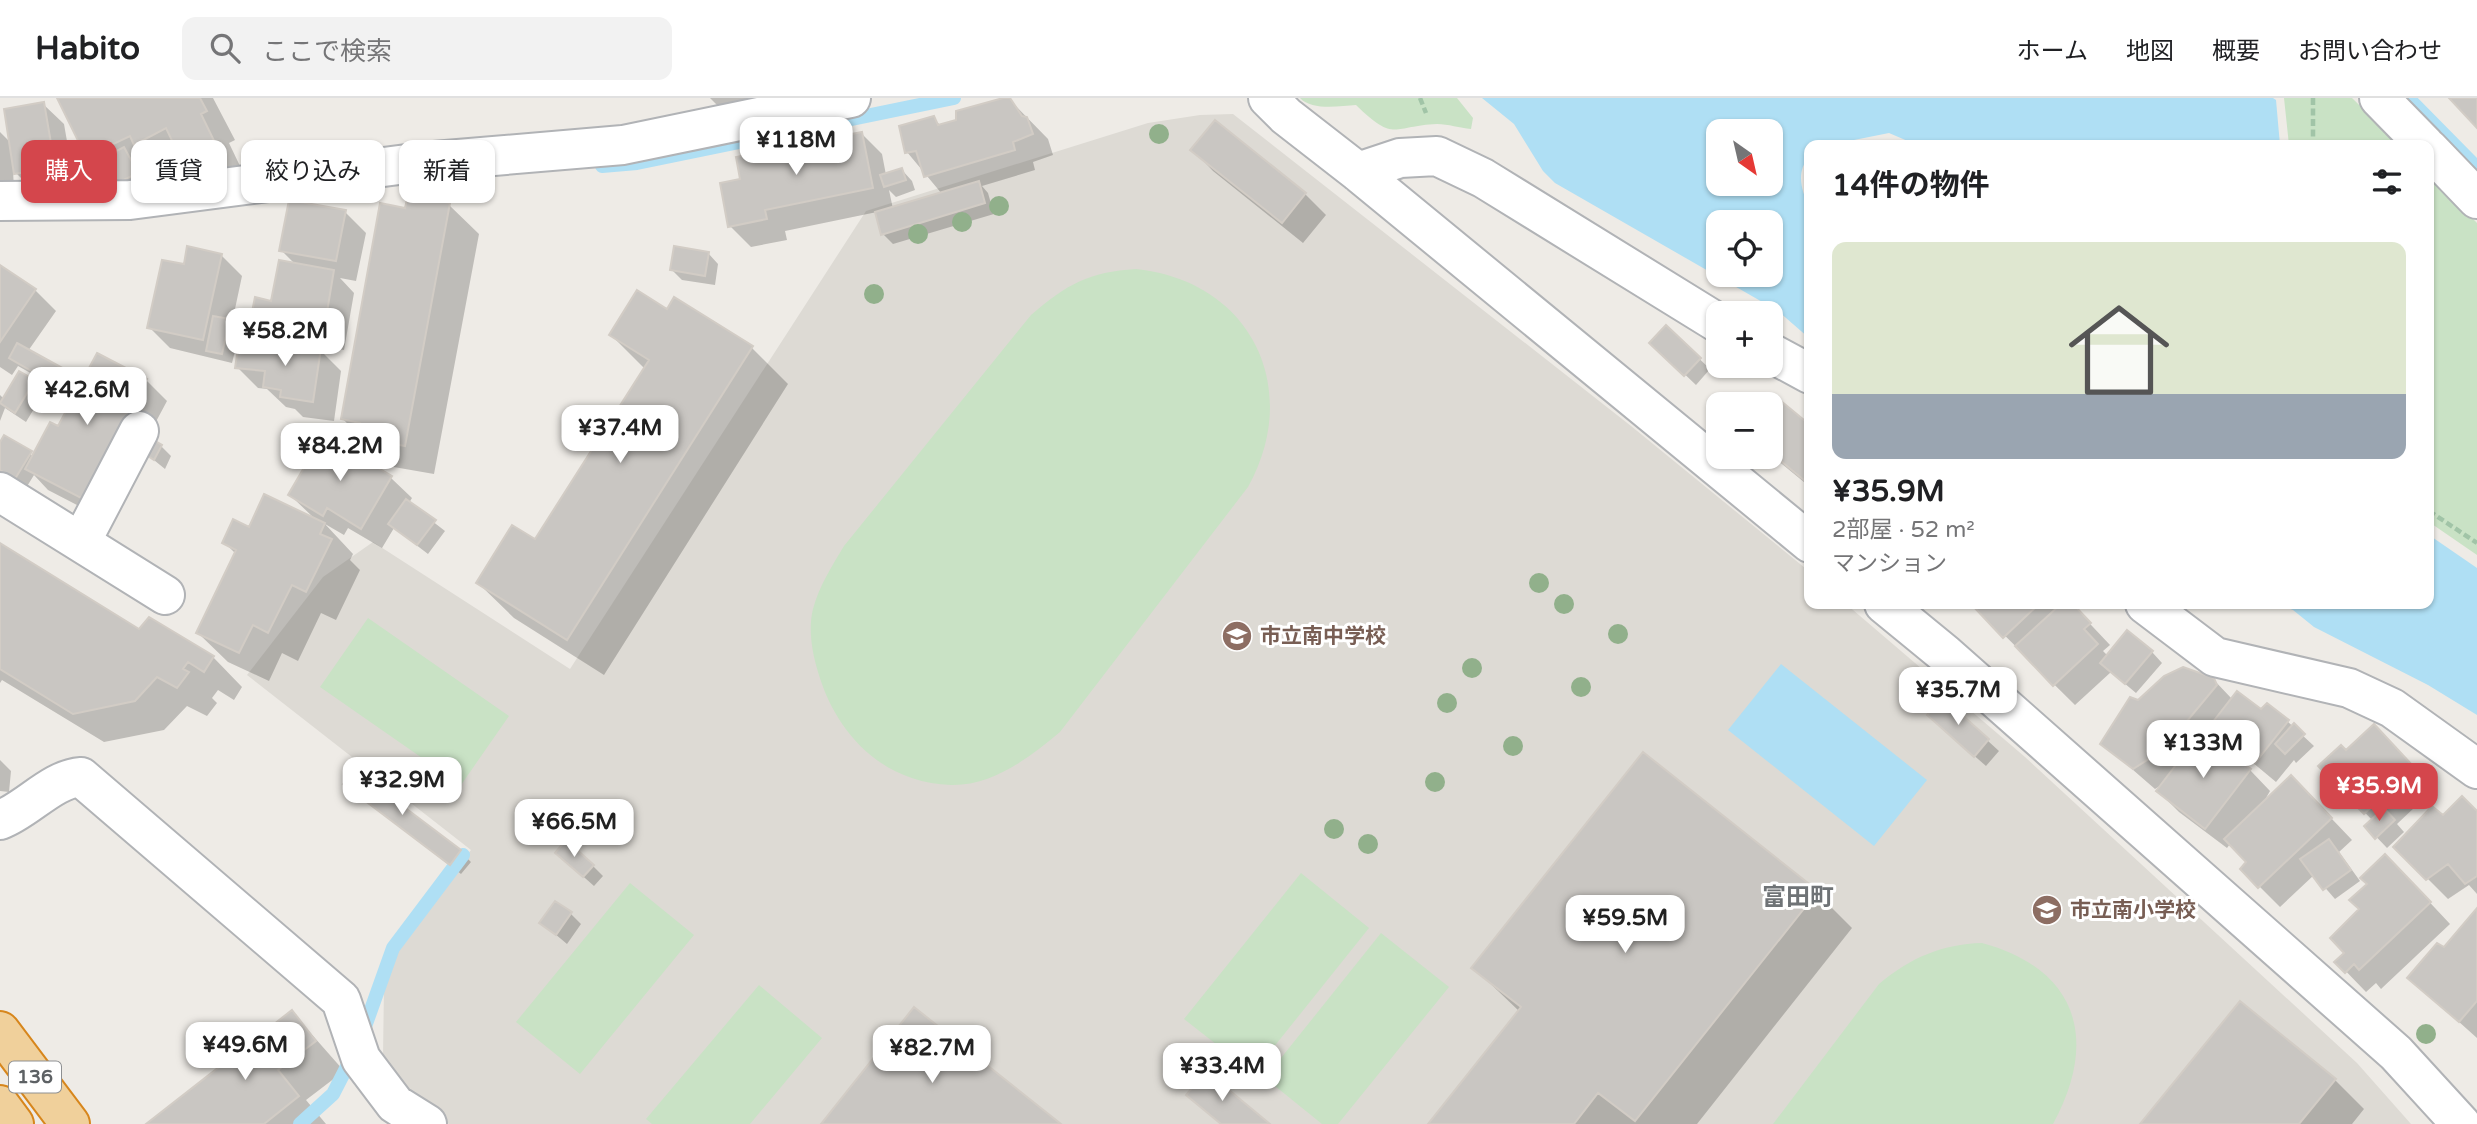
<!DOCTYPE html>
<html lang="ja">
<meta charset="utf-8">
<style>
body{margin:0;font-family:"Varela Round","Noto Sans JP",sans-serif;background:#f2f2f2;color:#202124;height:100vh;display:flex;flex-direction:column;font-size:26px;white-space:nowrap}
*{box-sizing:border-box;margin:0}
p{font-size:23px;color:#757577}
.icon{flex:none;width:38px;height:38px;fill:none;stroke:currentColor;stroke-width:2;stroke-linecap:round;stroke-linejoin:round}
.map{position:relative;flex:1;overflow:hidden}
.panel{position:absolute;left:1804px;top:42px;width:630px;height:469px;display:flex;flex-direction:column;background:#fff;border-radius:14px;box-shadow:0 2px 5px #0004}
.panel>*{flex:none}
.guide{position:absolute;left:21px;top:42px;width:665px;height:63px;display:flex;gap:14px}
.needle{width:46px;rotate:146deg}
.tools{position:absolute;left:1706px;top:21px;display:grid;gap:14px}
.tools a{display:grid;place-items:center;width:77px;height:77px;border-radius:14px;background:#fff;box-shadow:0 2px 5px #0004;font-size:35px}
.price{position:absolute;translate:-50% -60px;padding:0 16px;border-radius:14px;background:#fff;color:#222;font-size:23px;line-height:46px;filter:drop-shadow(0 2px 4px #0008)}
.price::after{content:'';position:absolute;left:50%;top:42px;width:21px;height:16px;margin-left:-10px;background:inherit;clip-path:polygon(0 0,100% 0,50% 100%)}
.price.current{background:#d4464c;color:#fff}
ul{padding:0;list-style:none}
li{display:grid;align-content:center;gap:14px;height:371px;padding:0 28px}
li span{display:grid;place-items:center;height:217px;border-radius:14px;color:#555}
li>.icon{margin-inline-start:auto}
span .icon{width:126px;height:126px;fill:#fffc;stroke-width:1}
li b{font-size:30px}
h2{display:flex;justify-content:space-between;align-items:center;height:84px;padding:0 28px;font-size:30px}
.chip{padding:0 24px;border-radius:14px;background:#fff;box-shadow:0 2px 5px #0004;font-size:24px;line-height:63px}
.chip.current{background:#d4464c;color:#fff}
header{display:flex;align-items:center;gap:42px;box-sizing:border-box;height:98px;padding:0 35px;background:#fff;border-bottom:2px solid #e0e0e0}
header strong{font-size:33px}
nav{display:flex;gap:38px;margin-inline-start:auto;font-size:24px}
.search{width:490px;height:63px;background:#f2f2f2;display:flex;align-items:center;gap:18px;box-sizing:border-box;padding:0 24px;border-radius:14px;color:#757577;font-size:26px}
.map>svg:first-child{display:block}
.education{fill:#dddad4}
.green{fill:#c9e2c5}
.water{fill:#afdff4;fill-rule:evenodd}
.shadow{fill:#0003}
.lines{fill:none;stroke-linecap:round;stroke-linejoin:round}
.stream{stroke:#afdff4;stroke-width:14}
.building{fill:#c9c6c2;stroke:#d2ccc5;stroke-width:2}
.minor-casing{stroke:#b1b3b6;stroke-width:42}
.highway-casing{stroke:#d7861c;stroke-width:42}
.path{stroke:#a1c4a7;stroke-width:4.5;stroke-dasharray:7 3.5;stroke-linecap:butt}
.minor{stroke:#fff;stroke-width:38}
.highway{stroke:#f0d09b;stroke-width:38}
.tree{fill:#91b08b}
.labels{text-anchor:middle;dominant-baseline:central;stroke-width:6;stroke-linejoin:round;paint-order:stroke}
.shield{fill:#fff;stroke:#8e9092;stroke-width:2}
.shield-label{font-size:19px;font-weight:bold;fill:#5d6164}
.education-label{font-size:21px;font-weight:bold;fill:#785e54;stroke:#fff;text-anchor:start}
.quarter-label{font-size:24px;font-weight:bold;fill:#6f7376;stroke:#fff}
</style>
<header>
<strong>Habito</strong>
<div class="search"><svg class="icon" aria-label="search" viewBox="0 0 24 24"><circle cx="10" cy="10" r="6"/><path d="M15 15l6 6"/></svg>ここで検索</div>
<nav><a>ホーム</a><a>地図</a><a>概要</a><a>お問い合わせ</a></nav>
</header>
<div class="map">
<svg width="2477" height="1026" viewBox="0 0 2477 1026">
<rect width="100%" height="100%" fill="#eeebe6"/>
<path class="education" d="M 1233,16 L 1631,328 L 1805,470 L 1809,475 L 1810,506 L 1846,506 L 2025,659 L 2357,965 L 2411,1026 L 449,1026 L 411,1002 L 383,958 L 384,889 L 398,844 L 471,752 L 247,577 L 323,479 L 373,444 L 570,571 L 866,113 L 1148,25 L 1200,17 Z"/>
<path class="green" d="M 1300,0 L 1457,0 L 1473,20 L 1471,31 C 1460,30 1448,26 1437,26 C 1392,28 1395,45 1356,7 C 1340,8 1312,13 1300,0 Z
M 2284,0 L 2352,0 L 2400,47 L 2289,47 Z
M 2429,76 L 2477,125 L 2477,457 L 2429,424 Z
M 1136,171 C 1251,183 1303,290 1248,389 L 1060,634 C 1030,659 993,688 951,687 C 883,685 836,636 818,574 C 812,554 808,531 813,511 C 819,488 832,468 844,448 L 1031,217 C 1067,186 1089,174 1136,171 Z
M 368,520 L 509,618 L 461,687 L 320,589 Z
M 1301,775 L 1369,830 L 1253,975 L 1184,921 Z
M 630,785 L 694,837 L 580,976 L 516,924 Z
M 1381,835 L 1449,889 L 1338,1026 L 1322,1026 L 1265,980 Z
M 1982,845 C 2078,871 2099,942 2053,1026 L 1773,1026 L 1879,886 C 1910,860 1942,846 1982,845 Z
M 759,887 L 822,940 L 750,1026 L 652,1026 L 646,1021 Z"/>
<path class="water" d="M 1482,0 L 2273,0 L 2276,2 L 2280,47 L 1917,47 L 1889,35 L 1829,47 L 1810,47 L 1809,59 C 1796,74 1801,92 1809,108 L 1809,240 L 1778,213 L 1555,85 L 1543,73 L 1514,26 ZM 1718,33 L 1771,33 L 1771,86 L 1718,86 ZM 1718,124 L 1771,124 L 1771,177 L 1718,177 Z
M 2429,437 L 2477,470 L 2477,617 L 2428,587 L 2314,529 L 2293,512 L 2278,506 L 2429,506 Z
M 1781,566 L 1927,682 L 1874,748 L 1728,632 Z"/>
<path class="shadow" d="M 59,0 L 213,0 L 235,42 L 229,45 L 249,87 L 218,102 L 185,65 L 165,75 L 158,68 L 142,76 L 147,86 L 123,98 L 88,58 Z
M 710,0 L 797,0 L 732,22 Z
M 1008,0 L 1048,41 L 1053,57 L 1033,64 L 1035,72 L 982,88 L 988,95 L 994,116 L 893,146 L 883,136 L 877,114 L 785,133 L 787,142 L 751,149 L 730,128 L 742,83 L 862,36 L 882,56 L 886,77 L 902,72 L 912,83 L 915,92 L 896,99 L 889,92 L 893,111 L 942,96 L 907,54 L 933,20 L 941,28 Z
M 43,6 L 64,26 L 75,89 L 37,96 L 13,72 L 14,92 L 0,93 L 0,34 L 11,45 Z
M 1215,24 L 1305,96 L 1326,117 L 1303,145 L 1213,73 L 1193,52 Z
M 449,107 L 479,136 L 434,376 L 388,368 L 343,321 L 407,112 Z
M 345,114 L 366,135 L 356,183 L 340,180 L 354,195 L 344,252 L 274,239 L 253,218 L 273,205 L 296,167 L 281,152 Z
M 708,155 L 718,166 L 715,187 L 682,182 L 672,172 Z
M 221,157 L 242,178 L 232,225 L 240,233 L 232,265 L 170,250 L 149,229 Z
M 0,169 L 35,192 L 56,213 L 28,253 L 74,279 L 82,287 L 146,282 L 167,303 L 104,421 L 48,392 L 34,377 L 26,390 L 0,375 L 0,348 L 34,358 L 58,331 L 75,300 L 18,268 L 12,277 L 0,269 Z
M 674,201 L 752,250 L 788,286 L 604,577 L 514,520 L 478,485 L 535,444 L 645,271 L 611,237 L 667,213 Z
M 1666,229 L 1710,271 L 1696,287 L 1652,245 Z
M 320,252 L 341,273 L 334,323 L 303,319 L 295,311 L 286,309 L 267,291 L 258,290 L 237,269 L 272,256 Z
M 34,284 L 44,294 L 26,324 L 5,310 L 0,323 L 0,297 L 4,301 Z
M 1775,300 L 1810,329 L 1810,389 L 1771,357 L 1770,306 Z
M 161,348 L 171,358 L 165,371 L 144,354 Z
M 391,380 L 412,400 L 409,405 L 445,433 L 428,456 L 394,430 L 382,450 L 348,430 L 344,437 L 325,426 L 353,456 L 350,462 L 360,472 L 336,522 L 321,515 L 298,563 L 282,555 L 269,583 L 228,564 L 198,535 L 236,456 L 224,444 L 250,431 L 316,422 L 290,397 Z
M 0,447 L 139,534 L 149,521 L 213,559 L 242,589 L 234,602 L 218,592 L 212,600 L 217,605 L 207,618 L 187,608 L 164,632 L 104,644 L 2,582 L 0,585 Z
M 1973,506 L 2077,506 L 2076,511 L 2110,547 L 2103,553 L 2108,558 L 2152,554 L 2162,565 L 2136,595 L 2111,574 L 2075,607 Z
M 2213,581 L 2232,601 L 2287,623 L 2314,648 L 2296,665 L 2294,662 L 2276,684 L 2216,634 L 2209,642 L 2250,672 L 2270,693 L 2262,707 L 2312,700 L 2352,742 L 2339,754 L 2360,783 L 2335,801 L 2314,777 L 2280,809 L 2242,771 L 2248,764 L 2230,746 L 2227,750 L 2179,714 L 2158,693 L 2163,686 L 2155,691 L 2102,645 L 2138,604 Z
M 1943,602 L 1999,653 L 1986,668 L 1939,627 Z
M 2395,649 L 2434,691 L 2397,726 L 2404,734 L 2387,750 L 2366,728 L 2372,722 L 2321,668 Z
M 0,662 L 11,673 L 9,694 L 0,693 Z
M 355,674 L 460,753 L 471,764 L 461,776 L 356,696 L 346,686 Z
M 2477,715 L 2477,796 L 2469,787 L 2448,801 L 2396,749 L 2443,720 Z
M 568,765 L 593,768 L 603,778 L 594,788 Z
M 2406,779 L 2450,826 L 2381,891 L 2376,885 L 2366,894 L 2337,864 L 2346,855 L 2361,811 Z
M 1816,794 L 1852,830 L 1697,1026 L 1430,1026 L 1520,914 L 1474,870 Z
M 2477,812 L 2477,940 L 2410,880 L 2444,852 Z
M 571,816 L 581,826 L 567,846 L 542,825 Z
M 292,914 L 344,973 L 306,1002 L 326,1026 L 149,1026 Z
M 2335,982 L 2364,1011 L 2352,1026 L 2142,1026 Z"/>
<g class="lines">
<path class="stream" d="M 2408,0 L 2477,70
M 602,68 L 637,65 L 954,0
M 362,937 L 393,850 L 463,757
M 300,1026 L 333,996 L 354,955"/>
</g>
<path class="building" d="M 57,0 L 200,0 L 207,13 L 201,16 L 221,57 L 187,74 L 166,30 L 134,47 L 130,38 L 86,59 Z
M 1003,0 L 1010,0 L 1022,18 L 1027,19 L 1033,36 L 1013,44 L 1015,52 L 924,79 L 916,53 L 905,55 L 899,28 L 934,18 L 938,27 L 956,22 L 956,13 Z
M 2449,0 L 2477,0 L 2477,30 Z
M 44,4 L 55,69 L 14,76 L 4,11 Z
M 1215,22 L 1306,95 L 1282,125 L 1190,52 Z
M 862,34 L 873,90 L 765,112 L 767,121 L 728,129 L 720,85 L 740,81 L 736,59 Z
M 124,49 L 138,75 L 111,88 L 97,63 Z
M 902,70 L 906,82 L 884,89 L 880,77 Z
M 979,83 L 985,105 L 881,137 L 875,114 Z
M 408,97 L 450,105 L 405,348 L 357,339 L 360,325 L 341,321 L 380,105 L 405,110 Z
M 289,102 L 346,112 L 336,163 L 279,153 Z
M 187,148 L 222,156 L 203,242 L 147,230 L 162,162 L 184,166 Z
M 674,148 L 709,154 L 705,178 L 670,172 Z
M 279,162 L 334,172 L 324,232 L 251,219 L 255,199 L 271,203 Z
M 0,167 L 36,191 L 0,244 Z
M 637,192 L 667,211 L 674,199 L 753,248 L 567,542 L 476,485 L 512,427 L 535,441 L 649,262 L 609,237 Z
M 213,218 L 230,221 L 222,256 L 206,253 Z
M 1666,227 L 1701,260 L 1684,278 L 1649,245 Z
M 272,243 L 321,250 L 313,304 L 280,299 L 281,292 L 263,289 L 265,273 L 235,270 L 238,250 L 270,254 Z
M 17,245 L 75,277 L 66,293 L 9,260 Z
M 97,255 L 147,281 L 83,401 L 25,371 L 50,324 L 58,328 Z
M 19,273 L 35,282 L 15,315 L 0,305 Z
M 1775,298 L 1810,327 L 1810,387 L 1771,355 L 1771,306 L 1768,306 Z
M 4,337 L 32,353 L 15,381 L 0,372 L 0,344 Z
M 323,337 L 392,378 L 361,431 L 327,410 L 323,418 L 288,397 Z
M 150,340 L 162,347 L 154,362 L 142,354 Z
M 264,396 L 325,425 L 320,436 L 332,441 L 306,494 L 292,487 L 268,535 L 253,527 L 239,555 L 196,535 L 236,452 L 222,445 L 233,421 L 249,429 Z
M 406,401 L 436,422 L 417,447 L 388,426 Z
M 0,445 L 139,531 L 149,519 L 214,558 L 204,574 L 188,564 L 183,571 L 189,574 L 177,590 L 157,579 L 135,603 L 73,616 L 0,571 Z
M 1971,506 L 2039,506 L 2003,540 Z
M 2061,506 L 2073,506 L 2091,525 L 2084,531 L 2098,546 L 2053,588 L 2015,548 Z
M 2127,532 L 2153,553 L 2125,586 L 2100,565 Z
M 2183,569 L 2214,580 L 2217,587 L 2163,652 L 2133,671 L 2100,646 L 2130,599 L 2138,602 L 2164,578 Z
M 2237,593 L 2261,611 L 2267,605 L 2289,622 L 2255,665 L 2209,629 Z
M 1942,599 L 1989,641 L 1974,659 L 1927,617 Z
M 2294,625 L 2305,636 L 2285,656 L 2275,646 Z
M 2374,626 L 2414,669 L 2364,716 L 2318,668 L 2341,647 L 2346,652 Z
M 2201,634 L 2251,671 L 2205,731 L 2156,693 Z
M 1643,654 L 1818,793 L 1635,1023 L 1598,995 L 1574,1026 L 1428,1026 L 1521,909 L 1471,870 Z
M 355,672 L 461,752 L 450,767 L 343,686 Z
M 2291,677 L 2332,720 L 2258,790 L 2240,771 L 2246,764 L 2224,741 Z
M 2462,698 L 2477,713 L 2477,778 L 2465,786 L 2448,766 L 2426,782 L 2393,749 L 2432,708 L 2443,717 Z
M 2384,710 L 2395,722 L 2375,741 L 2364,728 Z
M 2329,741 L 2351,772 L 2323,792 L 2300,761 Z
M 566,742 L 594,767 L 583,779 L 555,755 Z
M 2385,756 L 2431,804 L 2359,872 L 2354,866 L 2345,875 L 2334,864 L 2344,855 L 2330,840 L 2359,811 L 2349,802 L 2367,786 L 2360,780 Z
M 555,803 L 572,814 L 556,837 L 539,825 Z
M 2477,810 L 2477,903 L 2459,924 L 2407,880 L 2437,845 L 2444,849 Z
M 2240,903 L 2336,981 L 2299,1026 L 2140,1026 Z
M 914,909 L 1061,1026 L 821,1026 Z
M 292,912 L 316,943 L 278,972 L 299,998 L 264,1026 L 146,1026 Z
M 1206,973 L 1270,1026 L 1221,1026 L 1186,997 Z"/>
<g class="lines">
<g class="minor-casing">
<path id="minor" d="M 1268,0 L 1286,18 L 1358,74 L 1810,445
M 2379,0 L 2425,47
M 2429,51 L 2477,101
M 1358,74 L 1400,60 L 1437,58 L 1483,80 L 1718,225
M 0,103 L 130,102 L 422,64 L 623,47 L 851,0
M 1771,255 L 1810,276
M 0,394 L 165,497
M 81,444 L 139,333
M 1884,506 L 1945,556 L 2396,955 L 2461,1026
M 2145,506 L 2215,559 L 2349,590 L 2392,610 L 2477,671
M 0,722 C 27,712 52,681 81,679 L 341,902 L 361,961 L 395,1006 L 427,1026"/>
</g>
<g class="highway-casing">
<path id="highway" d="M 0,933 L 70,1026
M 0,1007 L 14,1026"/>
</g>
<path class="path" d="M 1420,0 L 1426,15
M 2313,0 L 2313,47
M 2429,413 L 2477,445"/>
<use href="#minor" class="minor"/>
<use href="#highway" class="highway"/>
</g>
<g class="tree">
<circle cx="1159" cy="36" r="10"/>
<circle cx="999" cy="108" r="10"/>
<circle cx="962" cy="124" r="10"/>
<circle cx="918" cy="136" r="10"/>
<circle cx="874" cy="196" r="10"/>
<circle cx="1539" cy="485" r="10"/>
<circle cx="1564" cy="506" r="10"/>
<circle cx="1618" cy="536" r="10"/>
<circle cx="1472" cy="570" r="10"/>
<circle cx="1581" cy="589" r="10"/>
<circle cx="1447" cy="605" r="10"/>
<circle cx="1513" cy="648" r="10"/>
<circle cx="1435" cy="684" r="10"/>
<circle cx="1334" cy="731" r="10"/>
<circle cx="1368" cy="746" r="10"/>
<circle cx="2426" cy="936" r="10"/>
</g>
<defs>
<g id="school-disc" transform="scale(1.575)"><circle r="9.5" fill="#8d6e63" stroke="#fff"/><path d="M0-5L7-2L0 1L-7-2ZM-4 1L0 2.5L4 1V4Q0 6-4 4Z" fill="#fff"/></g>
</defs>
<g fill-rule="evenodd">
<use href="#school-disc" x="1237" y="538"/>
<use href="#school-disc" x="2047" y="812"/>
</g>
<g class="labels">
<rect class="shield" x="9" y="963.5" width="52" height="31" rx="5"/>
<g class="shield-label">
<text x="35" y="979">136</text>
</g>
<g class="education-label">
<text x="1260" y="538">市立南中学校</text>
<text x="2070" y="812">市立南小学校</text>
</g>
<g class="quarter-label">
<text x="1798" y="799">富田町</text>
</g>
</g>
</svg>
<div class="tools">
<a><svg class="needle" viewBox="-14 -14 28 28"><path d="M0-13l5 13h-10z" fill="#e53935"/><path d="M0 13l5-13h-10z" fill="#757577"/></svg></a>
<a><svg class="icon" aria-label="locate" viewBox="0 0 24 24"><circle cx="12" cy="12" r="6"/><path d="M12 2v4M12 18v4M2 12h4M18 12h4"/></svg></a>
<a>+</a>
<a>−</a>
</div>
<b class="price" style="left:796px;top:79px">¥118M</b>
<b class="price" style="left:285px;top:270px">¥58.2M</b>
<b class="price" style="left:87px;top:329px">¥42.6M</b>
<b class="price" style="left:620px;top:367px">¥37.4M</b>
<b class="price" style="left:340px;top:385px">¥84.2M</b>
<b class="price" style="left:1958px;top:629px">¥35.7M</b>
<b class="price" style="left:2203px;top:682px">¥133M</b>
<b class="price" style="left:402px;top:719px">¥32.9M</b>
<b class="price current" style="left:2379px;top:725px">¥35.9M</b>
<b class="price" style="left:574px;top:761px">¥66.5M</b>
<b class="price" style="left:1625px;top:857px">¥59.5M</b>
<b class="price" style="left:245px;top:984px">¥49.6M</b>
<b class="price" style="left:932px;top:987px">¥82.7M</b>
<b class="price" style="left:1222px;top:1005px">¥33.4M</b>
<div class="guide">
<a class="chip current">購入</a>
<a class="chip">賃貸</a>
<a class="chip">絞り込み</a>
<a class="chip">新着</a>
</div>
<section class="panel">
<h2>14件の物件<svg class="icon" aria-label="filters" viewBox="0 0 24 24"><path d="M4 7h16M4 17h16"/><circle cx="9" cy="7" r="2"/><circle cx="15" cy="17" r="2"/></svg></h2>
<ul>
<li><span style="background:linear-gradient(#dfe7d0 70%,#9aa5b1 0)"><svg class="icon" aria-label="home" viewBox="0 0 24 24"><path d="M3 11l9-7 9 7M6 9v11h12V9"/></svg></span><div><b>¥35.9M</b><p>2部屋 · 52 m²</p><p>マンション</p></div></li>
</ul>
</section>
</div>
